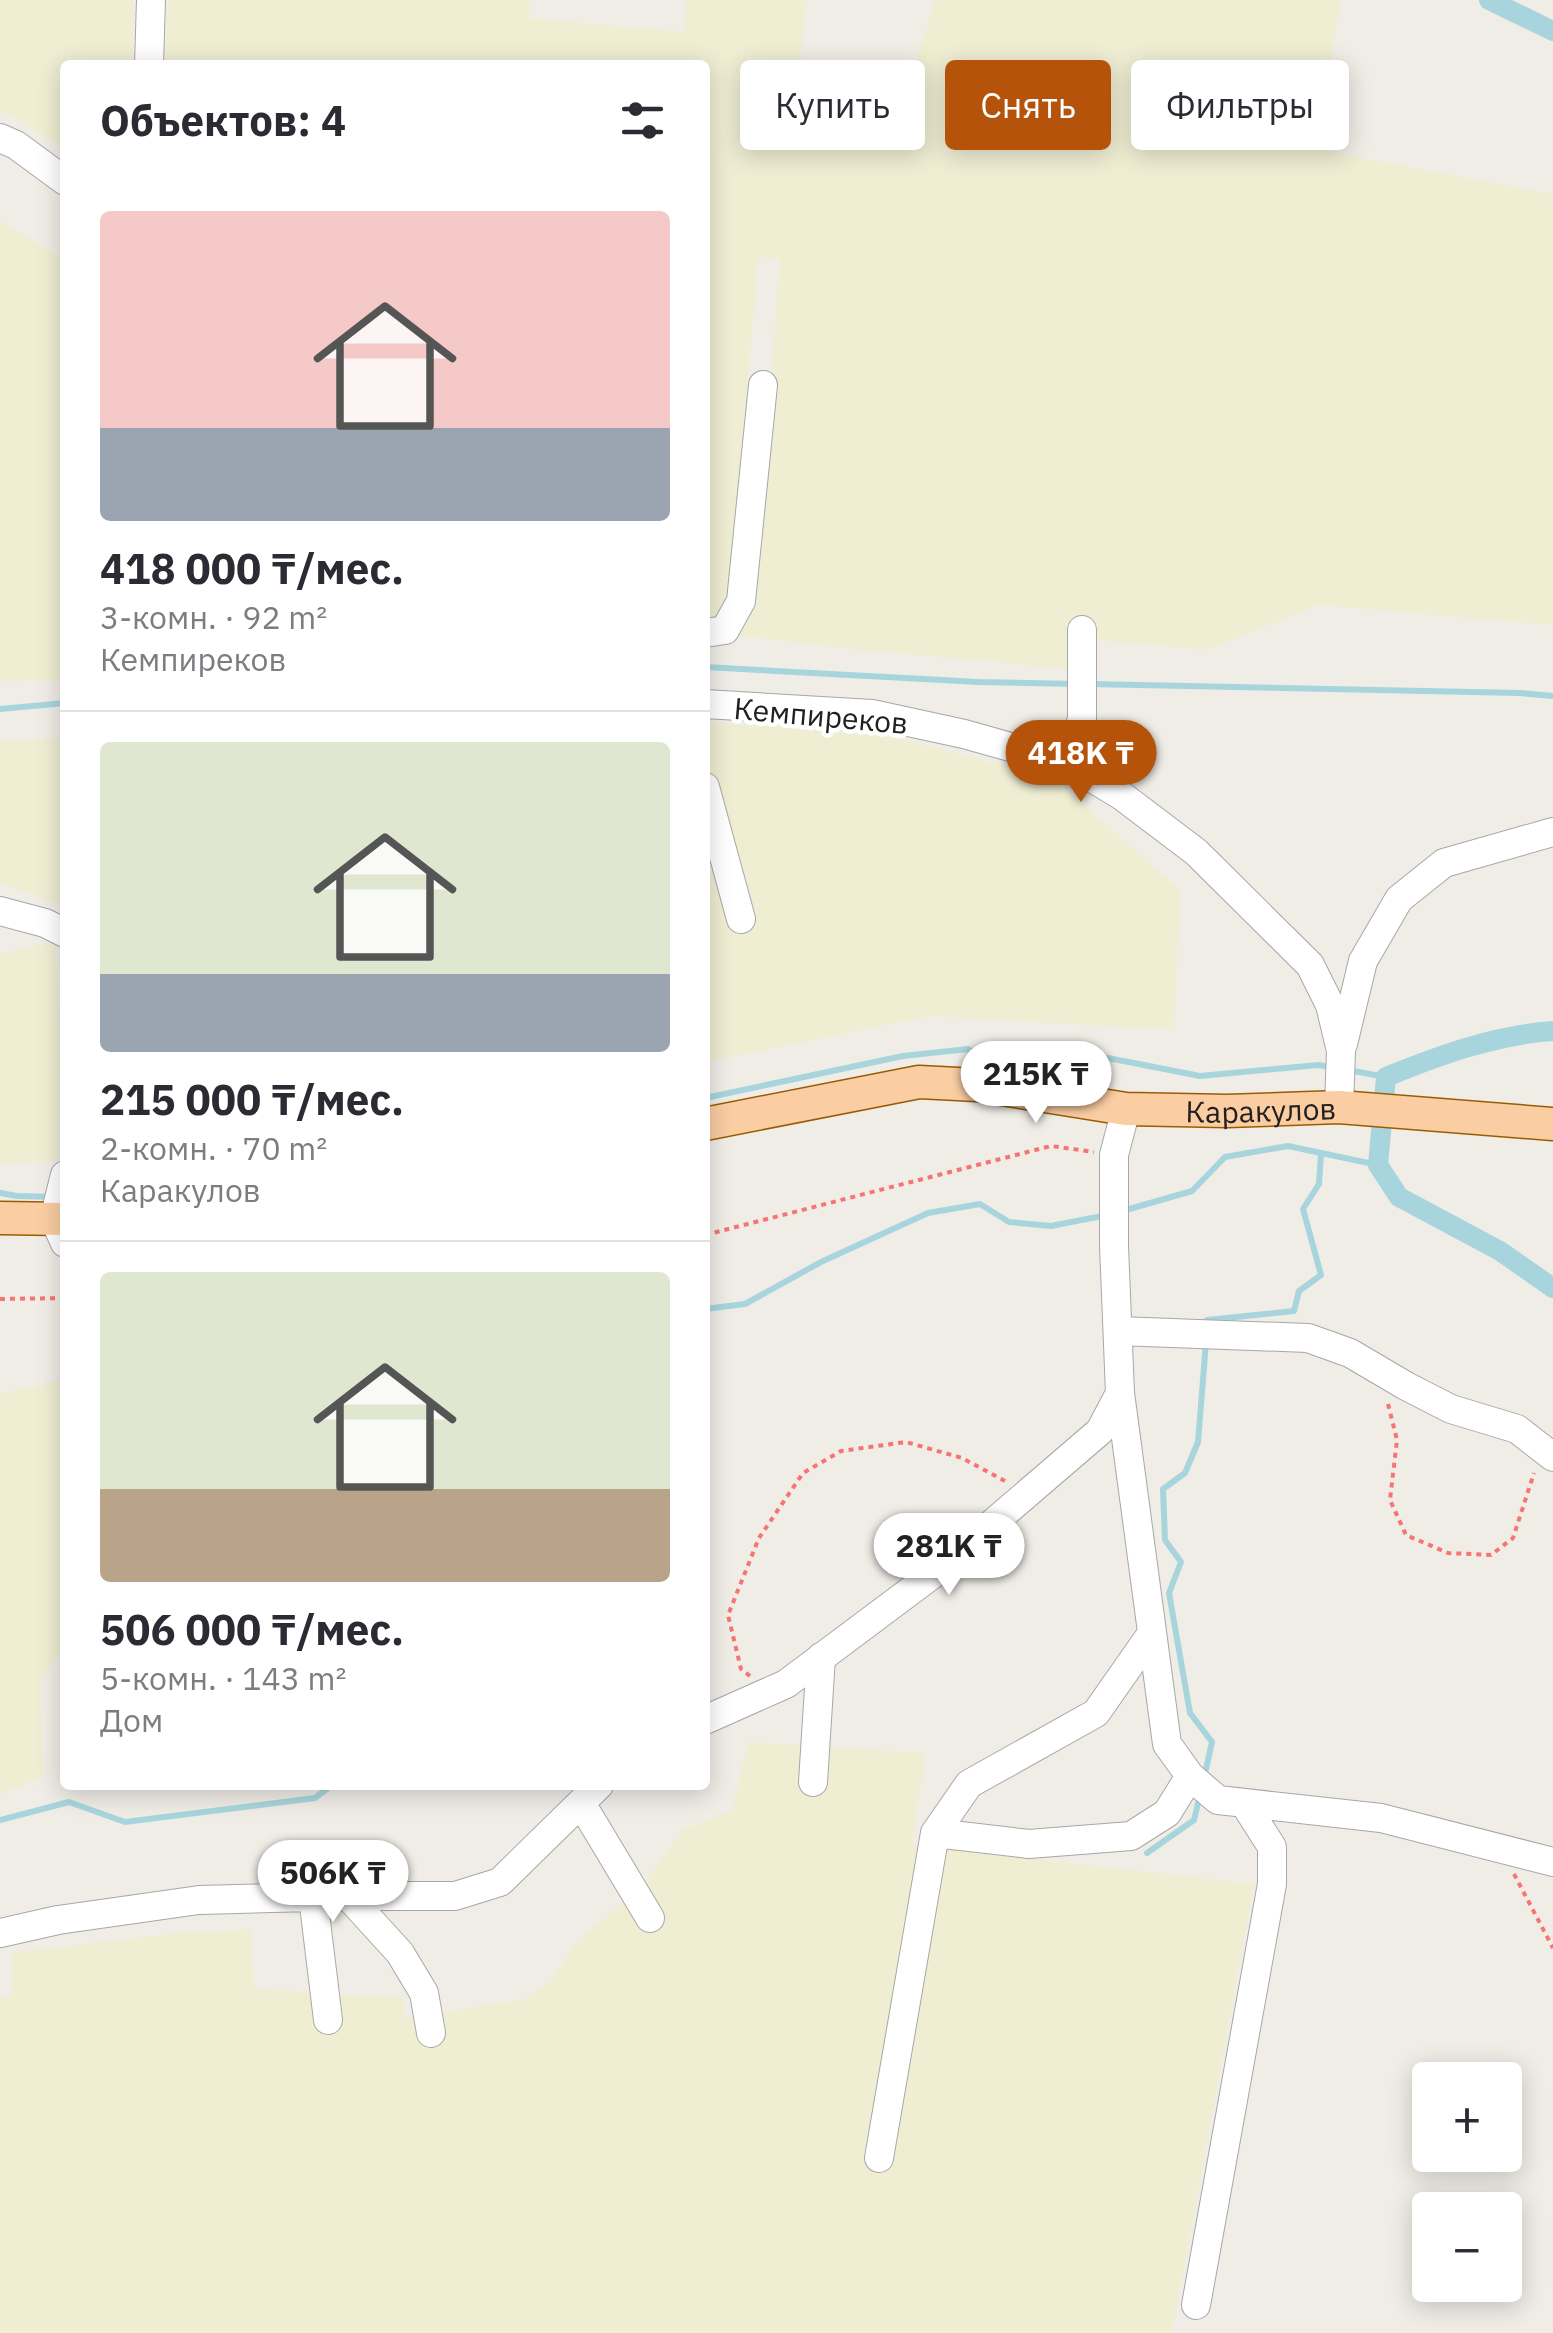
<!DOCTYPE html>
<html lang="ru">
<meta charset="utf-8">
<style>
body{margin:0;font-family:"IBM Plex Sans",sans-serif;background:#f7f7f7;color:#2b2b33;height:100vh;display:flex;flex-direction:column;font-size:38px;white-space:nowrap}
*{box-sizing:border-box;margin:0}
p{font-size:32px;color:#7c7c81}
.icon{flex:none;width:55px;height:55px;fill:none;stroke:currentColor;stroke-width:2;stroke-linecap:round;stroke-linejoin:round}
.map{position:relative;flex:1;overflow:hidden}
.drawer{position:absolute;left:60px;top:60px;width:650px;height:1730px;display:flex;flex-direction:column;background:#fff;border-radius:10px;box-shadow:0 5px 25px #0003}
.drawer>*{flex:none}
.hud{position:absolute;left:740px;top:60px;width:662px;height:90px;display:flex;gap:20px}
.tools{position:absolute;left:1412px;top:2062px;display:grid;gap:20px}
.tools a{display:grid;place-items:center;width:110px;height:110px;border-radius:10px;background:#fff;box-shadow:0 5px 25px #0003;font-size:50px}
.price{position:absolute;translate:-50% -85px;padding:0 22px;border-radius:35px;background:#fff;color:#222;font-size:32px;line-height:65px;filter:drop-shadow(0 2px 5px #0008)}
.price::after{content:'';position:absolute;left:50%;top:60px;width:30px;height:22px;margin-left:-15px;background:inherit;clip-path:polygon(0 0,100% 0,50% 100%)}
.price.current{background:#b45309;color:#fff}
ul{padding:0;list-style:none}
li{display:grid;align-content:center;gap:20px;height:530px;padding:0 40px}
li+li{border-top:2px solid #e1e1e2}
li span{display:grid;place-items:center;height:310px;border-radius:10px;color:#555}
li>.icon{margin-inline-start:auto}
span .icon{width:180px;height:180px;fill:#fffc;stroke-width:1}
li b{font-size:42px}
h2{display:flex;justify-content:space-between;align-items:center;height:120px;padding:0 40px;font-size:42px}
.chip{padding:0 35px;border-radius:10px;background:#fff;box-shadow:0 5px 25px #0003;font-size:35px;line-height:90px}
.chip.current{background:#b45309;color:#fff}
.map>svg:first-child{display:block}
.farmland{fill:#efeed3;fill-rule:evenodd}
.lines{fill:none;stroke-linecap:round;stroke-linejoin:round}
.stream{stroke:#a8d5dd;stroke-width:6}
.canal{stroke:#a8d5dd;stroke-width:20}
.minor-casing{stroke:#a7a7a7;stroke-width:30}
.major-casing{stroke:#9a5c03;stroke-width:35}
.path{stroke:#f77471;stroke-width:4;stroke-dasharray:5 5;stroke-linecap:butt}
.minor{stroke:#fff;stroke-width:28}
.major{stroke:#facda2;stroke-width:32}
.labels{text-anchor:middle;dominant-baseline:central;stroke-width:9;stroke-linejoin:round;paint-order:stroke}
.street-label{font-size:30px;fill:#202020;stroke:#fff}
</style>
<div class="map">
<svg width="1553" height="2333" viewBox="0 0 1553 2333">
<rect width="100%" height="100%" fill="#f0ede7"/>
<path class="farmland" d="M 0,0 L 134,0 L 132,65 L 65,65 L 65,150 L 15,118 L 0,111 Z
M 168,0 L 530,0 L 529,18 L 684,32 L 686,0 L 807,0 L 798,80 L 908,87 L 935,0 L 1340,0 L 1319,150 L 1553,194 L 1553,625 L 1319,605 L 1207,650 L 1097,640 L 1091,671 L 841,648 L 705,631 L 705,65 L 202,65 L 165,63 ZM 759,257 L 779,259 L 758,591 L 728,587 Z
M 0,221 L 65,259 L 65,680 L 0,681 Z
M 705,722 L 872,732 L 1055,779 L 1180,890 L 1174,1030 L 931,1016 L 705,1062 Z
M 65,737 L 65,907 L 0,883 L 0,742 Z
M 56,941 L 60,1063 L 58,1161 L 0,1163 L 0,954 Z
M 65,1379 L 65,1645 L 40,1684 L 43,1776 L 0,1795 L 0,1394 Z
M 748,1742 L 926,1753 L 912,1845 L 1254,1884 L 1172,2333 L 0,2333 L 0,1998 L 11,1997 L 11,1953 L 177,1933 L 250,1929 L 255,1989 L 404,1998 L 405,2018 L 522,2000 L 554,1978 L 578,1940 L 640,1889 L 683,1829 L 732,1811 Z"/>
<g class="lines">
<path class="stream" d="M 705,667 L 978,682 L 1077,684
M 1089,684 L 1520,693 L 1553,696
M 0,709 L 65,703
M 1348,1070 L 1386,1077
M 705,1098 L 903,1056 L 968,1049 L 999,1067 L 1033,1060 L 1108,1058 L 1200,1076 L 1318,1065 L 1331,1067
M 0,1193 L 17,1196 L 54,1197
M 1119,1212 L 1192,1191 L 1225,1157 L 1288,1146 L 1378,1165
M 705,1309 L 745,1304 L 821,1262 L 928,1213 L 980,1204 L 1009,1222 L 1051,1226 L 1107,1215
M 1207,1324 L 1207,1320 L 1294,1311 L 1299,1291 L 1321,1275 L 1303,1209 L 1319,1184 L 1321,1153
M 1204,1778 L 1212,1742 L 1190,1713 L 1169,1593 L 1181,1562 L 1165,1540 L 1163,1489 L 1185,1473 L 1198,1442 L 1206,1342
M 0,1820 L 69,1802 L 125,1822 L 315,1798 L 332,1785
M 1147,1853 L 1194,1820 L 1200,1795"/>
<path class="canal" d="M 1489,0 L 1553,31
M 1553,1031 C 1495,1035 1440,1055 1386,1077 L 1378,1165 L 1399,1197 L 1500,1251 L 1553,1288"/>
<g class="minor-casing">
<path id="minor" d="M 149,65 L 151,0
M 0,138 L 16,145 L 65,181
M 705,633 L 725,630 L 741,601 L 763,385
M 705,704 L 872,714 L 964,734 L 1067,763 L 1122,796 L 1196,852 L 1310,965 L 1330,1005 L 1341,1051 L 1339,1107
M 1067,763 L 1082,719 L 1082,630
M 705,787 L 741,919
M 0,911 L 45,923 L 65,933
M 1343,1044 L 1363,961 L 1399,899 L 1444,863 L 1553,832
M 1126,1109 L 1114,1155 L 1114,1246 L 1120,1393 L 1167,1744 L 1190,1776 L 1218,1800 L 1381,1818 L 1553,1862
M 65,1175 L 54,1219 L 65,1243
M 1118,1331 L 1308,1338 L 1350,1353 L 1406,1386 L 1451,1409 L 1517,1429 L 1553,1457
M 705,1720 L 786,1684 L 937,1571 L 1100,1431 L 1120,1393
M 813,1782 L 821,1657
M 581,1803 L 650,1918
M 935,1833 L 969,1784 L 1096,1713 L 1152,1633
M 348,1896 L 400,1953 L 424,1993 L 431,2033
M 313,1897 L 328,2020
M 0,1933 L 58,1920 L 199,1900 L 348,1896 L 455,1896 L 500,1882 L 599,1785
M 879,2158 L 935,1833 L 1029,1844 L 1131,1836 L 1167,1813 L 1190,1776
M 1196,2305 L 1272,1884 L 1272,1847 L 1244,1803"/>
</g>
<g class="major-casing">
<g id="major">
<path id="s1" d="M 705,1124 L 919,1082 L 977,1085 L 1126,1109 L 1227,1111 L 1339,1107 L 1553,1124"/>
<path d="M 0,1218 L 65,1219"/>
</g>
</g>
<path class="path" d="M 705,1235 L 1051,1146 L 1094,1152
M 0,1299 L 65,1298
M 1388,1404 L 1397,1440 L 1390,1500 L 1406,1535 L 1448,1553 L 1491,1555 L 1513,1538 L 1534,1473
M 750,1676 L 741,1669 L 728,1615 L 759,1538 L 803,1473 L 841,1451 L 906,1442 L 962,1458 L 1005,1481
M 1514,1874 L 1553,1948"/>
<use href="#minor" class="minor"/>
<use href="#major" class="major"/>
</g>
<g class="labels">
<g class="street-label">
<text transform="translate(821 715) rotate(5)">Кемпиреков</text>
<text stroke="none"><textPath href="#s1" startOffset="562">Каракулов</textPath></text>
</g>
</g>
</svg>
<div class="tools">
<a>+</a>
<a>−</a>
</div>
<b class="price current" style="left:1081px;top:805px">418K ₸</b>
<b class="price" style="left:1036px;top:1126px">215K ₸</b>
<b class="price" style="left:949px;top:1598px">281K ₸</b>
<b class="price" style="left:333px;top:1925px">506K ₸</b>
<div class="hud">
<a class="chip">Купить</a>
<a class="chip current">Снять</a>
<a class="chip">Фильтры</a>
</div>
<section class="drawer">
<h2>Объектов: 4<svg class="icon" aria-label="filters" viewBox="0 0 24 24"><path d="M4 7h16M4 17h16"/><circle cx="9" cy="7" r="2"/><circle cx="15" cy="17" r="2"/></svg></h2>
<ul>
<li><span style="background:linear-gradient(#f6c9c9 70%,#9aa5b1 0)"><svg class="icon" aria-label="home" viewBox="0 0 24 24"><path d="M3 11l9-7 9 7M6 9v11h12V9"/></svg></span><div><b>418 000 ₸/мес.</b><p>3-комн. · 92 m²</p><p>Кемпиреков</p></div></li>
<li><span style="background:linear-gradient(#dfe7d0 75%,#9aa5b1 0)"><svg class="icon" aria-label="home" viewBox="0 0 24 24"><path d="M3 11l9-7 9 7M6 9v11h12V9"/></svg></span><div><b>215 000 ₸/мес.</b><p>2-комн. · 70 m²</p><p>Каракулов</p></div></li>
<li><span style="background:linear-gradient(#dfe7d0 70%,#b9a48a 0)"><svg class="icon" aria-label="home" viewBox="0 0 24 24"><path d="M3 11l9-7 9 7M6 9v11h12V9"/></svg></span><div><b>506 000 ₸/мес.</b><p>5-комн. · 143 m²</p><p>Дом</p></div></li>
</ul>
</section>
</div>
